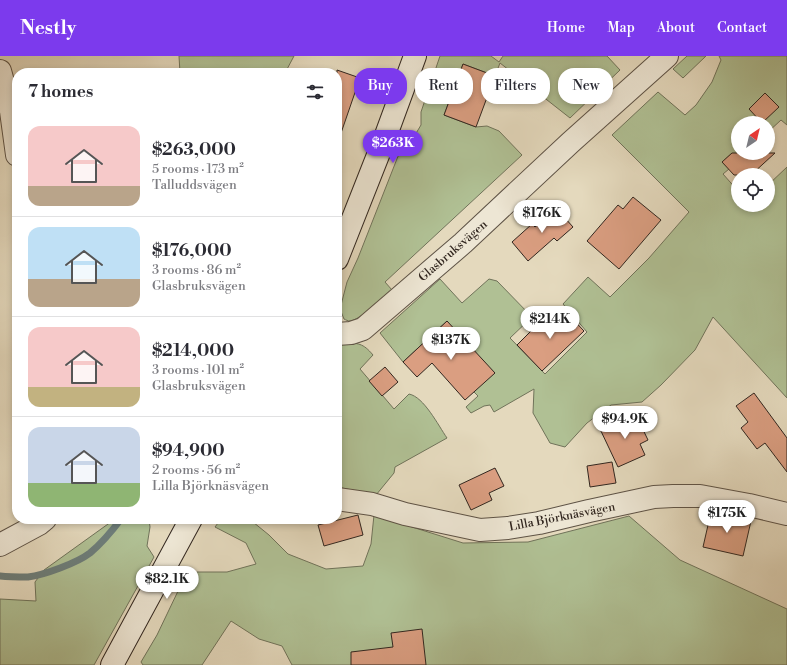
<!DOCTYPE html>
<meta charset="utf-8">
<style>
body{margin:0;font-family:"Libre Bodoni",serif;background:#f2f2f3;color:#2b2b33;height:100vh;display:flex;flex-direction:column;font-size:15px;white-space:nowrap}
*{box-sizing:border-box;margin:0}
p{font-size:13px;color:#7c7c81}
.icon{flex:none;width:22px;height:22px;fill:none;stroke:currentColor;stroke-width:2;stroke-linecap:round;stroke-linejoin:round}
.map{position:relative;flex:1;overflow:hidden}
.drawer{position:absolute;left:12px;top:12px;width:330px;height:456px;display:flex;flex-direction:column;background:#fff;border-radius:16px;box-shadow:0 2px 6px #0003}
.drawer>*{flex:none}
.banner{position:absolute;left:354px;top:12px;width:373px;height:36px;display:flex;gap:8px}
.needle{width:26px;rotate:35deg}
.controls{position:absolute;left:731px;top:60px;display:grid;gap:8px}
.controls a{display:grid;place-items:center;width:44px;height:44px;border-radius:50%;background:#fff;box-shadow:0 2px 6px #0003;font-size:20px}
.price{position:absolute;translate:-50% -34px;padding:0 9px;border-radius:14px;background:#fff;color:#222;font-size:13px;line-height:26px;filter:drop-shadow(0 1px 2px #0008)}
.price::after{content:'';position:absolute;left:50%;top:24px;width:12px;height:9px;margin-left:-6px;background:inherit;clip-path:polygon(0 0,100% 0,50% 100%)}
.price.current{background:#7c3aed;color:#fff}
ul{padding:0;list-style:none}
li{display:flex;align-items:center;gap:12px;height:100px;padding:0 16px}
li+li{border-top:1px solid #e1e1e2}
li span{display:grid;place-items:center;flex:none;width:112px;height:80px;border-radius:12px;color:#555}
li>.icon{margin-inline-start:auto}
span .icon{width:48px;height:48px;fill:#fffc;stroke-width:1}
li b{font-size:17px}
h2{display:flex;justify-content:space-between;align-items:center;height:48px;padding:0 16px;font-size:17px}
.chip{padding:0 14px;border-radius:16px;background:#fff;box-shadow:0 2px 6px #0003;font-size:14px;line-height:36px}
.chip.current{background:#7c3aed;color:#fff}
header{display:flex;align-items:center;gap:24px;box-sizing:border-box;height:56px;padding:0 20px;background:#7c3aed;color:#fff}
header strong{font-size:19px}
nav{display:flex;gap:22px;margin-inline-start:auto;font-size:14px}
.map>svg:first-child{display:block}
.green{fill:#b0c094;stroke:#70735a}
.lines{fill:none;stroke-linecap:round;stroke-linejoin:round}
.stream{stroke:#6e7e7a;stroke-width:7}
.building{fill:#da9e81;stroke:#31261f}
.street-casing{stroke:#5e5346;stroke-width:24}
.secondary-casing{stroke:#31261f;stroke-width:24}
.street{stroke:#ede6d4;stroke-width:22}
.secondary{stroke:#ede6d4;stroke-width:22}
.labels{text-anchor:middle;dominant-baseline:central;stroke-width:3;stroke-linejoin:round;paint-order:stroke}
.street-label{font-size:12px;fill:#31261f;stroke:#ede6d4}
</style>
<header>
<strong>Nestly</strong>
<nav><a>Home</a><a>Map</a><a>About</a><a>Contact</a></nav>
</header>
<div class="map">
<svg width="787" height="609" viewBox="0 0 787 609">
<rect width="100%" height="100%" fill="#e4d9bd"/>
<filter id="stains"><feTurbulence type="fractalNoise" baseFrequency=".005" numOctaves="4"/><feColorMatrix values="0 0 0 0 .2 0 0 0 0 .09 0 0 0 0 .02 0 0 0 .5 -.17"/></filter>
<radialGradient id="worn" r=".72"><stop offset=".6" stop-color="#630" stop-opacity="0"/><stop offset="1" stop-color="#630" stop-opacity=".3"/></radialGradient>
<path class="green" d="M 179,0 L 294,0 L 285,17 L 180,17 Z
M 440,0 L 491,0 L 499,6 L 503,0 L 607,0 L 620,14 L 570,62 L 500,7 L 495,20 L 463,8 L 444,59 L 476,71 L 487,70 L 499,75 L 522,99 L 385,226 L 392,234 C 384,241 360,264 350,265 C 348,265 346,264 344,263 L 340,253 L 347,226 L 358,202 L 404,85 L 415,79 L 421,69 L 421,56 Z
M 687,0 L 706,0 L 683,22 L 673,13 Z
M 719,0 L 787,0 L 787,69 L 781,64 L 768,76 L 768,67 L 738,67 L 738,104 L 732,97 L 722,106 L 729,113 L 723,118 L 738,135 L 738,149 L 768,149 L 768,129 L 787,111 L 787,342 L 713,261 L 695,294 L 661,329 L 642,346 L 611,349 L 587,367 L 565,391 L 550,387 L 533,357 L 534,333 L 494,356 L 490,349 L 484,350 L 471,357 L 466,351 L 478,340 L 474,336 L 447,265 L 403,306 L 380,277 L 440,223 L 462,247 L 489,223 L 497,225 L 532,261 L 510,282 L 545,318 L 587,276 L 563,248 L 588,221 L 610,241 L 649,202 L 689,156 L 612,79 L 658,36 L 685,59 L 696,49 L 712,26 L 721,4 Z
M 344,287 C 358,287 363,287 373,299 L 360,313 L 394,353 L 409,338 C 424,341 438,369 447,382 L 395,411 L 394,417 L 376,439 L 337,431 L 337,290 Z
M 374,459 L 463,487 L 528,486 L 629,460 L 680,504 L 787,553 L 787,609 L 292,609 L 282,590 L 259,583 L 231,565 L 202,609 L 143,609 L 141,606 L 157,579 L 179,533 L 197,516 L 227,516 L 256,508 L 246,487 L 215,471 L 221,463 L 245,463 L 253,466 L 269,479 L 288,498 L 326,513 L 363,510 L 371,488 Z
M 115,463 L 149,463 L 150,471 L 147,490 L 154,501 L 94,609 L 0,609 L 0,543 L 36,545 L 35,526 L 44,514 Z"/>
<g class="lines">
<path class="stream" d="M 0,520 C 9,521 19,521 28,521 C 44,519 77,507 90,497 C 102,487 112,475 121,463"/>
</g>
<path class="building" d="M 463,8 L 495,20 L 476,71 L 444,59 Z
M 337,14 L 360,22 L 340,80 L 337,79 Z
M 765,37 L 779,51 L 762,67 L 749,53 Z
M 732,97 L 775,97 L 751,119 L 734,119 L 722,106 Z
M 633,141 L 661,164 L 619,213 L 587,185 L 618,149 L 623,153 Z
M 556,152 L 573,171 L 557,185 L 554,182 L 528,205 L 512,186 L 532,168 L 535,171 Z
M 565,255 L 584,275 L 542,315 L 517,289 L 540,266 L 547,273 Z
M 447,265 L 495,317 L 465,344 L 432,307 L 417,321 L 403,306 Z
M 385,311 L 398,326 L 382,340 L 369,325 Z
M 754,337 L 787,382 L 787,416 L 765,387 L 757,393 L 741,372 L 748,366 L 736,350 Z
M 635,357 L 648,384 L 640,388 L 645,399 L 618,411 L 600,373 Z
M 612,406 L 616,427 L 590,431 L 587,410 Z
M 495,412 L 504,430 L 489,437 L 492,444 L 471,454 L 459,429 Z
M 711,456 L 751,465 L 743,500 L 703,491 Z
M 358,459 L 363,479 L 324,490 L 318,469 Z
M 422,573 L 426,609 L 351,609 L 351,596 L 393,591 L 391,577 Z"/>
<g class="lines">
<g class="street-casing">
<path id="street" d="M 0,15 L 11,55 L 17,99
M 337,278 L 351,277 L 363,273 L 463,187 L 571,86 L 667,0
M 337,443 L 372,448 L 405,458 L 480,474 L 508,472 L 539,467 L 589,455 L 654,441 L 673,440 L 700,440 L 749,449 L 787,458
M 0,489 L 39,468 L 45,463"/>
</g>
<g class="secondary-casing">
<path id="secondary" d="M 337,203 L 386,79 L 415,0
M 112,609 L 191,463"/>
</g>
<use href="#street" class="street"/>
<use href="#secondary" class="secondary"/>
</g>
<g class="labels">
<g class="street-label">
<text transform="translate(453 195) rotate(-41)">Glasbruksvägen</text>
<text transform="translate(562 461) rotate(-11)">Lilla Björknäsvägen</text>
</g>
</g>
<rect width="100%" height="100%" filter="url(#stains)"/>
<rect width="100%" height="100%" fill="url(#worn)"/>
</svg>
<div class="controls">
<a><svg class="needle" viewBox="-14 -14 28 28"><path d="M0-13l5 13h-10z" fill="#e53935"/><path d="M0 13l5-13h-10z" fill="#7c7c81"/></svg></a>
<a><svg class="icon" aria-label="locate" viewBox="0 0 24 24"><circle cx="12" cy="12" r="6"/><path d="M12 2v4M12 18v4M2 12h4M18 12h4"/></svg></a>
</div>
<b class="price current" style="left:393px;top:108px">$263K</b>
<b class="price" style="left:542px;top:178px">$176K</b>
<b class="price" style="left:550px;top:284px">$214K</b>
<b class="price" style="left:451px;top:305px">$137K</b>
<b class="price" style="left:625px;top:384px">$94.9K</b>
<b class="price" style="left:727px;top:478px">$175K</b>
<b class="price" style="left:167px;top:544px">$82.1K</b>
<div class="banner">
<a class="chip current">Buy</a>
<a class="chip">Rent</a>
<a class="chip">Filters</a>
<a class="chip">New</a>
</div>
<section class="drawer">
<h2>7 homes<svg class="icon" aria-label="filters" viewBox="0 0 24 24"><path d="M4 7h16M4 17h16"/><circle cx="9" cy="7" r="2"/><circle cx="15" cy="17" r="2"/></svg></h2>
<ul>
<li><span style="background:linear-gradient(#f6c9c9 75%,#b9a48a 0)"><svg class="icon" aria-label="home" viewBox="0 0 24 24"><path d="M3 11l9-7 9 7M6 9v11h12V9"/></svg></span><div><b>$263,000</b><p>5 rooms · 173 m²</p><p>Talluddsvägen</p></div></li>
<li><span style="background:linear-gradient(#bfe0f5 65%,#b9a48a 0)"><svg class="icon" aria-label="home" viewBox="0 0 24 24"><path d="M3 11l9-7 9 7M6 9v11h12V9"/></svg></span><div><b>$176,000</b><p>3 rooms · 86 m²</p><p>Glasbruksvägen</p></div></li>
<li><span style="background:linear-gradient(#f6c9c9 75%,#c2b280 0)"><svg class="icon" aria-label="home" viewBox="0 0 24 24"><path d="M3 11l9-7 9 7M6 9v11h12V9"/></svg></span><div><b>$214,000</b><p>3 rooms · 101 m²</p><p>Glasbruksvägen</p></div></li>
<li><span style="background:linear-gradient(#c9d6e8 70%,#8fb573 0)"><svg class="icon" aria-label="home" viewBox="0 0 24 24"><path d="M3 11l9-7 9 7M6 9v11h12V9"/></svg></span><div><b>$94,900</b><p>2 rooms · 56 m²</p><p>Lilla Björknäsvägen</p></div></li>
</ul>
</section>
</div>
